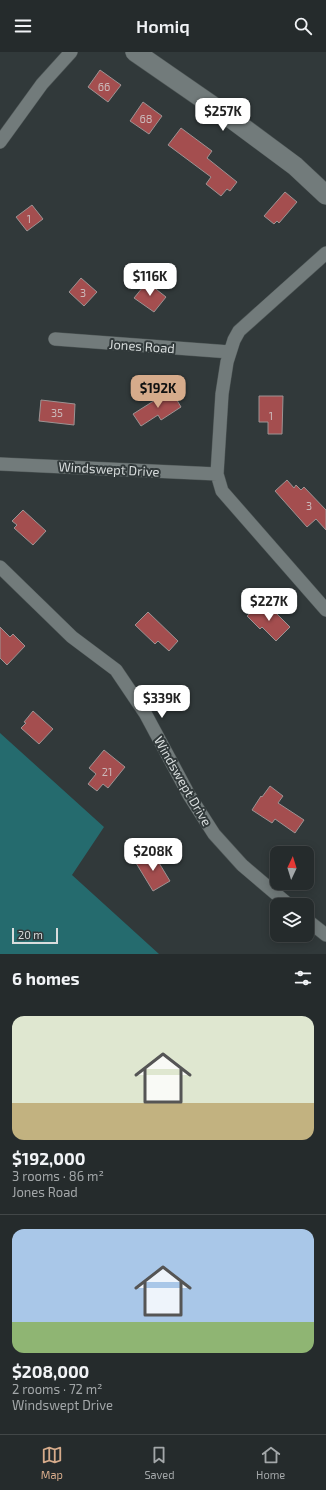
<!DOCTYPE html>
<meta charset="utf-8">
<style>
body{margin:0;font-family:"Exo 2",sans-serif;background:#313738;color:#f1f3f6;height:100vh;display:flex;flex-direction:column;font-size:15px;white-space:nowrap}
*{box-sizing:border-box;margin:0}
p{font-size:13px;color:#a3a7a9}
.icon{flex:none;width:22px;height:22px;fill:none;stroke:currentColor;stroke-width:2;stroke-linecap:round;stroke-linejoin:round}
.map{position:relative;height:902px;overflow:hidden}
.drawer{display:flex;flex-direction:column;background:#252b2c;flex:1}
.drawer>*{flex:none}
.needle{width:26px;rotate:4deg}
.tools{position:absolute;left:270px;top:794px;display:grid;gap:8px}
.tools a{display:grid;place-items:center;width:44px;height:44px;border-radius:8px;background:#252b2c;box-shadow:0 2px 10px #0003,0 0 0 1px #424748;font-size:20px}
.scale{position:absolute;left:12px;bottom:10px;width:46px;box-sizing:border-box;padding-left:4px;border:2px solid #d8dddd;border-top:0;font-size:11px;line-height:14px;white-space:nowrap;color:#d8dddd;-webkit-text-stroke:3px #31393a;paint-order:stroke}
.price{position:absolute;translate:-50% -34px;padding:0 9px;border-radius:8px;background:#fff;color:#222;font-size:13px;line-height:26px;filter:drop-shadow(0 1px 2px #0008)}
.price::after{content:'';position:absolute;left:50%;top:24px;width:12px;height:9px;margin-left:-6px;background:inherit;clip-path:polygon(0 0,100% 0,50% 100%)}
.price.on{background:#d6ab8b;color:#111}
ul{padding:0;list-style:none}
li{display:grid;align-content:center;gap:8px;height:212px;padding:0 12px}
li+li{border-top:1px solid #424748}
li span{display:grid;place-items:center;height:124px;border-radius:12px;color:#555}
li>.icon{margin-inline-start:auto}
span .icon{width:72px;height:72px;fill:#fffc;stroke-width:1}
li b{font-size:17px}
h2{display:flex;justify-content:space-between;align-items:center;height:48px;padding:0 12px;font-size:17px}
header{display:flex;justify-content:space-between;align-items:center;height:52px;padding:0 12px;background:#252b2c;font-size:18px;font-weight:600}
.tab-bar{display:flex;justify-content:space-around;align-items:center;height:56px;border-top:1px solid #424748;background:#252b2c;font-size:11px;color:#a3a7a9}
.tab-bar a{display:grid;justify-items:center;gap:2px}
.tab-bar .on{color:#d6ab8b}
.map>svg:first-child{display:block}
.forest{fill:#256b6e}
.building{fill:#a44e4f;stroke:#9d9393}
.lines{fill:none;stroke-linecap:round;stroke-linejoin:round}
.minor-casing{stroke:#4e5656;stroke-width:14}
.secondary-casing{stroke:#4e5656;stroke-width:20}
.minor{stroke:#727b7b;stroke-width:13}
.secondary{stroke:#727b7b;stroke-width:19}
.labels{text-anchor:middle;dominant-baseline:central;stroke-width:4;stroke-linejoin:round;paint-order:stroke}
.number-label{font-size:11px;fill:#cbb9ba}
.street-label{font-size:13px;fill:#d8dddd;stroke:#31393a}
</style>
<header><svg class="icon" aria-label="menu" viewBox="0 0 24 24"><path d="M4 6h16M4 12h16M4 18h16"/></svg>Homiq<svg class="icon" aria-label="search" viewBox="0 0 24 24"><circle cx="10" cy="10" r="6"/><path d="M15 15l6 6"/></svg></header>
<div class="map">
<svg width="326" height="902" viewBox="0 0 326 902">
<rect width="100%" height="100%" fill="#31393a"/>
<path class="forest" d="M 0,681 L 104,775 L 72,823 L 159,902 L 0,902 Z"/>
<path class="building" d="M 100,18 L 121,33 L 108,50 L 88,35 Z
M 143,50 L 162,64 L 149,82 L 130,69 Z
M 181,76 L 212,99 L 207,106 L 237,130 L 230,139 L 227,137 L 221,144 L 206,132 L 211,125 L 168,93 Z
M 285,140 L 297,150 L 279,171 L 277,169 L 274,172 L 264,164 Z
M 32,153 L 43,167 L 27,179 L 16,165 Z
M 81,226 L 97,240 L 84,254 L 69,240 Z
M 147,230 L 166,245 L 154,260 L 134,246 Z
M 171,338 L 181,355 L 161,368 L 158,363 L 141,374 L 133,362 Z
M 259,344 L 283,344 L 282,382 L 268,382 L 268,370 L 259,370 Z
M 41,348 L 75,352 L 74,373 L 39,369 Z
M 287,428 L 294,436 L 296,433 L 301,438 L 304,435 L 326,458 L 326,478 L 316,467 L 307,475 L 275,439 Z
M 23,458 L 46,479 L 33,493 L 14,476 L 17,473 L 12,469 Z
M 259,553 L 267,562 L 272,557 L 290,575 L 276,589 L 262,575 L 260,577 L 247,564 Z
M 148,560 L 178,589 L 169,599 L 158,589 L 155,592 L 135,573 Z
M 0,575 L 10,585 L 13,582 L 25,594 L 7,613 L 0,606 Z
M 33,659 L 53,677 L 39,692 L 21,676 L 26,671 L 24,670 Z
M 104,698 L 125,715 L 108,736 L 103,732 L 97,739 L 88,732 L 96,722 L 89,716 Z
M 270,734 L 283,744 L 278,751 L 304,768 L 295,781 L 275,767 L 272,771 L 252,758 L 261,744 L 262,745 Z
M 153,801 L 170,829 L 153,839 L 136,811 Z"/>
<g class="lines">
<g class="minor-casing">
<path id="minor" d="M 0,90 L 42,32 L 71,0
M 326,201 L 239,279 L 234,288 L 227,310 L 222,342 L 217,422 L 222,439 L 326,558
M 55,287 L 230,300
M 0,412 L 217,422
M 0,515 L 72,585 L 116,618 L 145,661 L 189,743 L 214,782 L 242,813 L 289,853
M 307,868 L 326,883"/>
</g>
<g class="secondary-casing">
<path id="secondary" d="M 135,0 L 229,65 L 295,114 L 326,143"/>
</g>
<use href="#minor" class="minor"/>
<use href="#secondary" class="secondary"/>
</g>
<g class="labels">
<g class="number-label">
<text x="104" y="34">66</text>
<text x="146" y="66">68</text>
<text x="29" y="166">1</text>
<text x="83" y="240">3</text>
<text x="57" y="360">35</text>
<text x="271" y="363">1</text>
<text x="309" y="453">3</text>
<text x="107" y="719">21</text>
</g>
<g class="street-label">
<text transform="translate(142 294) rotate(4)">Jones Road</text>
<text transform="translate(109 417) rotate(3)">Windswept Drive</text>
<text transform="translate(183 729) rotate(60)">Windswept Drive</text>
</g>
</g>
</svg>
<div class="tools">
<a><svg class="needle" viewBox="-14 -14 28 28"><path d="M0-13l5 13h-10z" fill="#e53935"/><path d="M0 13l5-13h-10z" fill="#a3a7a9"/></svg></a>
<a><svg class="icon" aria-label="layers" viewBox="0 0 24 24"><path d="M12 4l9 5-9 5-9-5zM3 14l9 5 9-5"/></svg></a>
</div>
<div class="scale">20 m</div>
<b class="price" style="left:223px;top:80px">$257K</b>
<b class="price" style="left:150px;top:245px">$116K</b>
<b class="price on" style="left:158px;top:357px">$192K</b>
<b class="price" style="left:269px;top:570px">$227K</b>
<b class="price" style="left:162px;top:667px">$339K</b>
<b class="price" style="left:153px;top:820px">$208K</b>
</div>
<section class="drawer">
<h2>6 homes<svg class="icon" aria-label="filters" viewBox="0 0 24 24"><path d="M4 7h16M4 17h16"/><circle cx="9" cy="7" r="2"/><circle cx="15" cy="17" r="2"/></svg></h2>
<ul>
<li><span style="background:linear-gradient(#dfe7d0 70%,#c2b280 0)"><svg class="icon" aria-label="home" viewBox="0 0 24 24"><path d="M3 11l9-7 9 7M6 9v11h12V9"/></svg></span><div><b>$192,000</b><p>3 rooms · 86 m²</p><p>Jones Road</p></div></li>
<li><span style="background:linear-gradient(#a9c7e8 75%,#8fb573 0)"><svg class="icon" aria-label="home" viewBox="0 0 24 24"><path d="M3 11l9-7 9 7M6 9v11h12V9"/></svg></span><div><b>$208,000</b><p>2 rooms · 72 m²</p><p>Windswept Drive</p></div></li>
</ul>
</section>
<nav class="tab-bar">
<a class="on"><svg class="icon" aria-label="map" viewBox="0 0 24 24"><path d="M3 6l6-2 6 2 6-2v14l-6 2-6-2-6 2zM9 4v14M15 6v14"/></svg>Map</a>
<a><svg class="icon" aria-label="saved" viewBox="0 0 24 24"><path d="M7 4h10v16l-5-4-5 4z"/></svg>Saved</a>
<a><svg class="icon" aria-label="home" viewBox="0 0 24 24"><path d="M3 11l9-7 9 7M6 9v11h12V9"/></svg>Home</a>
</nav>
